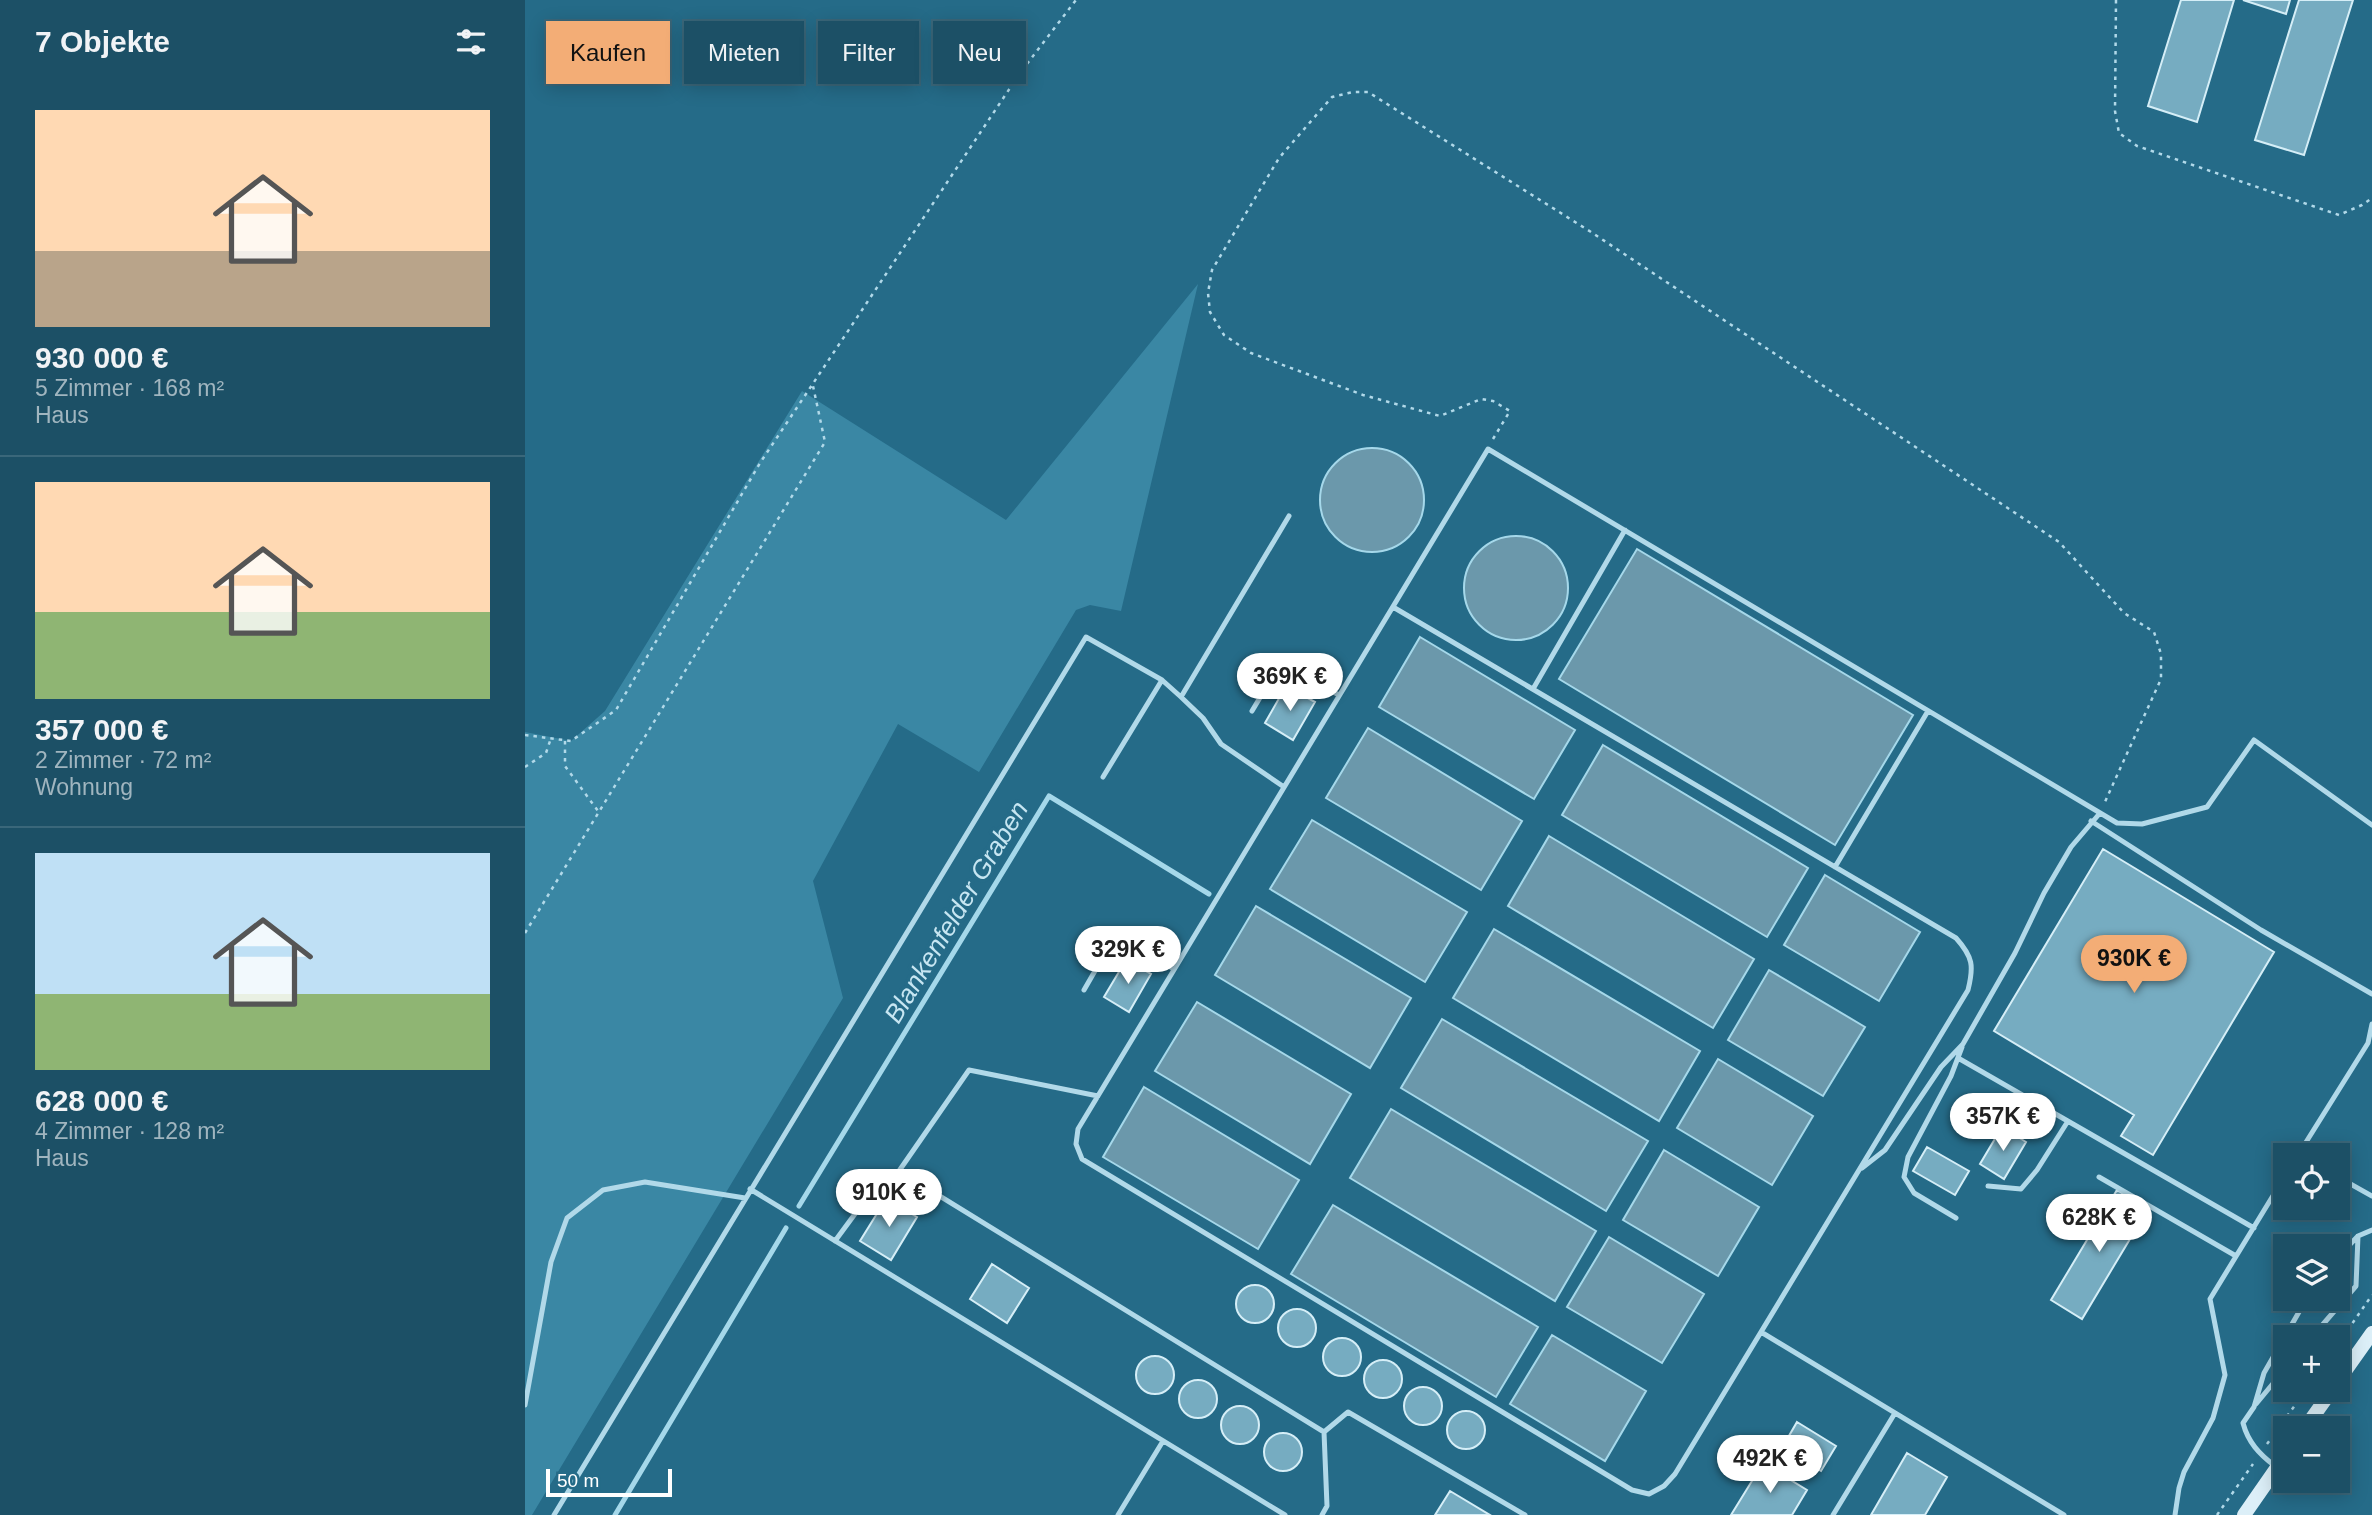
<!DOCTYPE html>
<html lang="de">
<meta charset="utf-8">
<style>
body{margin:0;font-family:Arial,sans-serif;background:#25576c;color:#f1f3f6;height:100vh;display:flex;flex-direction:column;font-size:26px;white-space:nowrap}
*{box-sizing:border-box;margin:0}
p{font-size:23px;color:#a0b5bf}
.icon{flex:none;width:38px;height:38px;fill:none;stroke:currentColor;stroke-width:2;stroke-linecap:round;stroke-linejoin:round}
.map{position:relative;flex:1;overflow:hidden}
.sheet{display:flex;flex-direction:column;background:#1c5066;width:525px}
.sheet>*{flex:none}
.banner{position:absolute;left:21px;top:21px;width:665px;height:63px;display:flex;gap:14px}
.tools{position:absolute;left:1748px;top:1143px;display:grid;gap:14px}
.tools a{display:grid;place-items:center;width:77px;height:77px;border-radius:0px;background:#1c5066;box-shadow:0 4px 18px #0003,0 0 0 2px #3a677a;font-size:35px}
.scale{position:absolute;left:21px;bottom:18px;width:126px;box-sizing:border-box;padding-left:7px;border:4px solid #fff;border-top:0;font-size:19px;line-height:24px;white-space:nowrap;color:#fff;-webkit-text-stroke:5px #256b88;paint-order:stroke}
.price{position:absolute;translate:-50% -60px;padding:0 16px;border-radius:24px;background:#fff;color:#222;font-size:23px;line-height:46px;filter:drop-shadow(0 2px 4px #0008)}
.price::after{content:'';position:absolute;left:50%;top:42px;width:21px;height:16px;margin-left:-10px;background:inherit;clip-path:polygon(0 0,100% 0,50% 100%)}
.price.active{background:#f3ad76;color:#111}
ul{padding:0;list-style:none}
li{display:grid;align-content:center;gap:14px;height:371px;padding:0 35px}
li+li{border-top:2px solid #3a677a}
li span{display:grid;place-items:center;height:217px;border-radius:0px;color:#555}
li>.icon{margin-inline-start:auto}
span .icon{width:126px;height:126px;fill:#fffc;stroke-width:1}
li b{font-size:30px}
h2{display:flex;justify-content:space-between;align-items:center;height:84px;padding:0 35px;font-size:30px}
.pill{padding:0 24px;border-radius:0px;background:#1c5066;box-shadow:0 4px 18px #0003,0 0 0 2px #3a677a;font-size:24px;line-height:63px}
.pill.active{background:#f3ad76;color:#111}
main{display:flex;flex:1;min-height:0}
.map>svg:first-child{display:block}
.green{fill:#3a87a4}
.water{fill:#6b98ab;stroke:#a5d8ea;stroke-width:2}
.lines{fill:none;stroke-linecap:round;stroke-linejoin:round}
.stream{stroke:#a5d8ea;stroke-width:5}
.building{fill:#76acc1;stroke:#d5eef7;stroke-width:2}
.path{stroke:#b1d9e9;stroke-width:2.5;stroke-dasharray:3.5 5;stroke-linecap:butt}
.lane{stroke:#b1d9e9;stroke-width:5}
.secondary{stroke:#dceff8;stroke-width:14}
.labels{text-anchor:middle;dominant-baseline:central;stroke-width:7;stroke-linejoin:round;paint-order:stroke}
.water-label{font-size:26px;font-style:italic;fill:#c7e6f2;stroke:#256b88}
</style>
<main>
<section class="sheet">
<h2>7 Objekte<svg class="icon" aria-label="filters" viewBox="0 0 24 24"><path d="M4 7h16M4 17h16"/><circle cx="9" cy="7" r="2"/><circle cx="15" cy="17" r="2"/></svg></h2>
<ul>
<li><span style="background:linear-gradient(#ffd9b3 65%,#b9a48a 0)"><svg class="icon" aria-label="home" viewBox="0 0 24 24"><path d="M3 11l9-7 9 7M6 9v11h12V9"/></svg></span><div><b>930 000 €</b><p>5 Zimmer · 168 m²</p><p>Haus</p></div></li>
<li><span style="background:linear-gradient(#ffd9b3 60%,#8fb573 0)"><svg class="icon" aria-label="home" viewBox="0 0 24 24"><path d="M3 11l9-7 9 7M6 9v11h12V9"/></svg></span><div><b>357 000 €</b><p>2 Zimmer · 72 m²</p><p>Wohnung</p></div></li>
<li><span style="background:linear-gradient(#bfe0f5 65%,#8fb573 0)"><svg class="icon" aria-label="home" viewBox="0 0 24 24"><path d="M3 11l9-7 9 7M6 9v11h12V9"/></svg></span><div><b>628 000 €</b><p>4 Zimmer · 128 m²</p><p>Haus</p></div></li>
</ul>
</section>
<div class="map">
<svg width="1847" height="1515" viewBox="0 0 1847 1515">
<rect width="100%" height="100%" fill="#256b88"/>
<path class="green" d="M 673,284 L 596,611 L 565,605 L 551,610 L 454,772 L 373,724 L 288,881 L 318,998 L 7,1515 L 0,1515 L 0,732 L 46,741 L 80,711 L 277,391 L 481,520 Z"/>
<path class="water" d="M795 500a52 52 0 1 1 104 0a52 52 0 1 1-104 0Z
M939 588a52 52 0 1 1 104 0a52 52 0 1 1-104 0Z
M 1112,549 L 1388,715 L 1310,845 L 1034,679 Z
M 895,637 L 1050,730 L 1009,799 L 854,707 Z
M 843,728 L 997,821 L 956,890 L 801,798 Z
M 1078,745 L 1283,868 L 1242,937 L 1037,815 Z
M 787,820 L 942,912 L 900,982 L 745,889 Z
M 1024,836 L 1229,959 L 1188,1028 L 983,906 Z
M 1300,875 L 1395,932 L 1354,1001 L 1259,945 Z
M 731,906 L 886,998 L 845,1068 L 690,975 Z
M 969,929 L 1175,1051 L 1134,1121 L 928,998 Z
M 1244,970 L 1340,1027 L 1298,1096 L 1203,1040 Z
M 672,1002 L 826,1094 L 785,1164 L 630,1071 Z
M 917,1019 L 1123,1141 L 1081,1211 L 876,1088 Z
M 1193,1059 L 1288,1116 L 1247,1185 L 1152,1128 Z
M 619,1087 L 774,1180 L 733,1249 L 578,1157 Z
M 866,1109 L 1071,1231 L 1030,1301 L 825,1178 Z
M 1139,1150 L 1234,1207 L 1193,1276 L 1098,1220 Z
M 808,1205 L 1013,1327 L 971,1397 L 766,1274 Z
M 1084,1237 L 1179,1294 L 1137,1363 L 1042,1307 Z
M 1027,1335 L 1121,1391 L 1080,1461 L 985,1404 Z"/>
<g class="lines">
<path class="stream" d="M 274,1206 L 524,796 L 684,894
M 90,1515 L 261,1228"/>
</g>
<path class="building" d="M 1656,0 L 1709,0 L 1672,122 L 1623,106 Z
M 1718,0 L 1765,0 L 1761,14 Z
M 1774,0 L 1828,0 L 1779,155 L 1730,140 Z
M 761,686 L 790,702 L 768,740 L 740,723 Z
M 1578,849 L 1749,952 L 1628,1155 L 1596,1136 L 1609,1115 L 1469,1031 Z
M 601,960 L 626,974 L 604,1012 L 579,997 Z
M 1477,1127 L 1501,1142 L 1479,1179 L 1455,1164 Z
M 1402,1147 L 1444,1171 L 1430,1195 L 1388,1171 Z
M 1592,1190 L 1623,1209 L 1557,1319 L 1526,1300 Z
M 361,1199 L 392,1217 L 366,1260 L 335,1241 Z
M 467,1264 L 504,1288 L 482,1323 L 445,1299 Z
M711 1304a19 19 0 1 1 38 0a19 19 0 1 1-38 0Z
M753 1328a19 19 0 1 1 38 0a19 19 0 1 1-38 0Z
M798 1357a19 19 0 1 1 38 0a19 19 0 1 1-38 0Z
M611 1375a19 19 0 1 1 38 0a19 19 0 1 1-38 0Z
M839 1379a19 19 0 1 1 38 0a19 19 0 1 1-38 0Z
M654 1399a19 19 0 1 1 38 0a19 19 0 1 1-38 0Z
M879 1406a19 19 0 1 1 38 0a19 19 0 1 1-38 0Z
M696 1425a19 19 0 1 1 38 0a19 19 0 1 1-38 0Z
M922 1430a19 19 0 1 1 38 0a19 19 0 1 1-38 0Z
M 1272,1422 L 1311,1446 L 1296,1471 L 1257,1448 Z
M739 1452a19 19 0 1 1 38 0a19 19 0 1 1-38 0Z
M 1382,1453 L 1422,1477 L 1400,1515 L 1346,1515 Z
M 1238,1463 L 1282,1490 L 1267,1515 L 1206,1515 Z
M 925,1491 L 965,1515 L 910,1515 Z"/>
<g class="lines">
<path class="path" d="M 1591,0 L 1590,111 L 1594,133 L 1612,146 L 1814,215 L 1837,205 L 1847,198
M 968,439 L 985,411 L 968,401 L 956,399 L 915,416 L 838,395 L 726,353 L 699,335 L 685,312 L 683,293 L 687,270 L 754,158 L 807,97 L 828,92 L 843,92 L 1066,232 L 1534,542 L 1599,613 L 1629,632 L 1636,654 L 1636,679 L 1579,804
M 0,735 L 46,741 L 91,710 L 235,463 L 495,73 L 551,0
M 40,741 L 40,766 L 73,811
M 0,767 L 21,753 L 26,738
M 0,933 L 300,442 L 288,386
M 1813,1344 L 1847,1295
M 1742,1444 L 1781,1390
M 1692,1515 L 1728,1464"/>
<path class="lane" d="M 868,607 L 1431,938 C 1448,957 1449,966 1443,990 L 1150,1474 L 1139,1486 L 1124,1494 L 1107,1490 L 557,1159 L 551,1144 L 553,1129 L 963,449 L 1592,823 L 1617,824 L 1682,807 L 1729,740 L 1847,825
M 1008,689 L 1100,530
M 656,697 L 678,718 L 696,744 L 759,787
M 727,711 L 751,671 L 764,668 L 814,695
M 578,777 L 637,680
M 1566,821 L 1736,930 L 1847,994
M 1310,867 L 1403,711
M 559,990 L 582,950 L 591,942 L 603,943 L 649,969
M 1433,1058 L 1729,1228
M 1773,1155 L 1843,1043 L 1847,1024
M 1337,1168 L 1360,1150 L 1416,1067 L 1438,1044 L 1490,953 L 1519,893 L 1546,847 L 1575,813
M 374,1171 L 799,1432
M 1574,1177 L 1711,1256
M 1813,1177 L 1847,1196
M 1463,1186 L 1496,1189 L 1512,1170 L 1543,1121
M 225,1189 L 760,1515
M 1431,1218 L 1389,1193 L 1379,1177 L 1383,1157 L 1426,1076 L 1437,1047
M 310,1241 L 355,1180 L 374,1171 L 444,1070 L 573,1096
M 1813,1257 L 1833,1236 L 1847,1230
M 1236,1332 L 1539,1515
M 1787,1337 L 1831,1286 L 1833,1236
M 1731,1404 L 1760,1369
M 0,1405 L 26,1262 L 42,1218 L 78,1190 L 120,1182 L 220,1198
M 1750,1466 C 1734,1454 1723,1442 1718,1423 L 1729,1407 L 1739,1373 L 1782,1298
M 29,1515 L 561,637 L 637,680 L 656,697 L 764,516
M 593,1515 L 638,1441
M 797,1515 L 802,1506 L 799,1432 L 823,1412 L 1000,1515
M 1308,1515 L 1370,1413
M 1650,1515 L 1654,1488 L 1659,1472 L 1688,1418 L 1700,1375 L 1685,1299 L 1760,1176"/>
<path class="secondary" d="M 1813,1381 L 1847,1333
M 1780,1428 L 1807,1390
M 1719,1515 L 1760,1456"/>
</g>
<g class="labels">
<g class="water-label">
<text transform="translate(431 912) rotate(-59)">Blankenfelder Graben</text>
</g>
</g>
</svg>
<div class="tools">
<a><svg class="icon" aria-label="locate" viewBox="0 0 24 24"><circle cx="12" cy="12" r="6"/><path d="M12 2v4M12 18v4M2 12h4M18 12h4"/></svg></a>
<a><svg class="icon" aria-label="layers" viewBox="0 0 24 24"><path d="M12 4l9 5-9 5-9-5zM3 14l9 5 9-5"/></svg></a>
<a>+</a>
<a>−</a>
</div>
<div class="scale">50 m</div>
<b class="price" style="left:765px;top:713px">369K €</b>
<b class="price" style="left:603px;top:986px">329K €</b>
<b class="price active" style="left:1609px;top:995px">930K €</b>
<b class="price" style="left:1478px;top:1153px">357K €</b>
<b class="price" style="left:364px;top:1229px">910K €</b>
<b class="price" style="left:1574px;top:1254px">628K €</b>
<b class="price" style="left:1245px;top:1495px">492K €</b>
<div class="banner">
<a class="pill active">Kaufen</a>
<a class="pill">Mieten</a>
<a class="pill">Filter</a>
<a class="pill">Neu</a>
</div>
</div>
</main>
